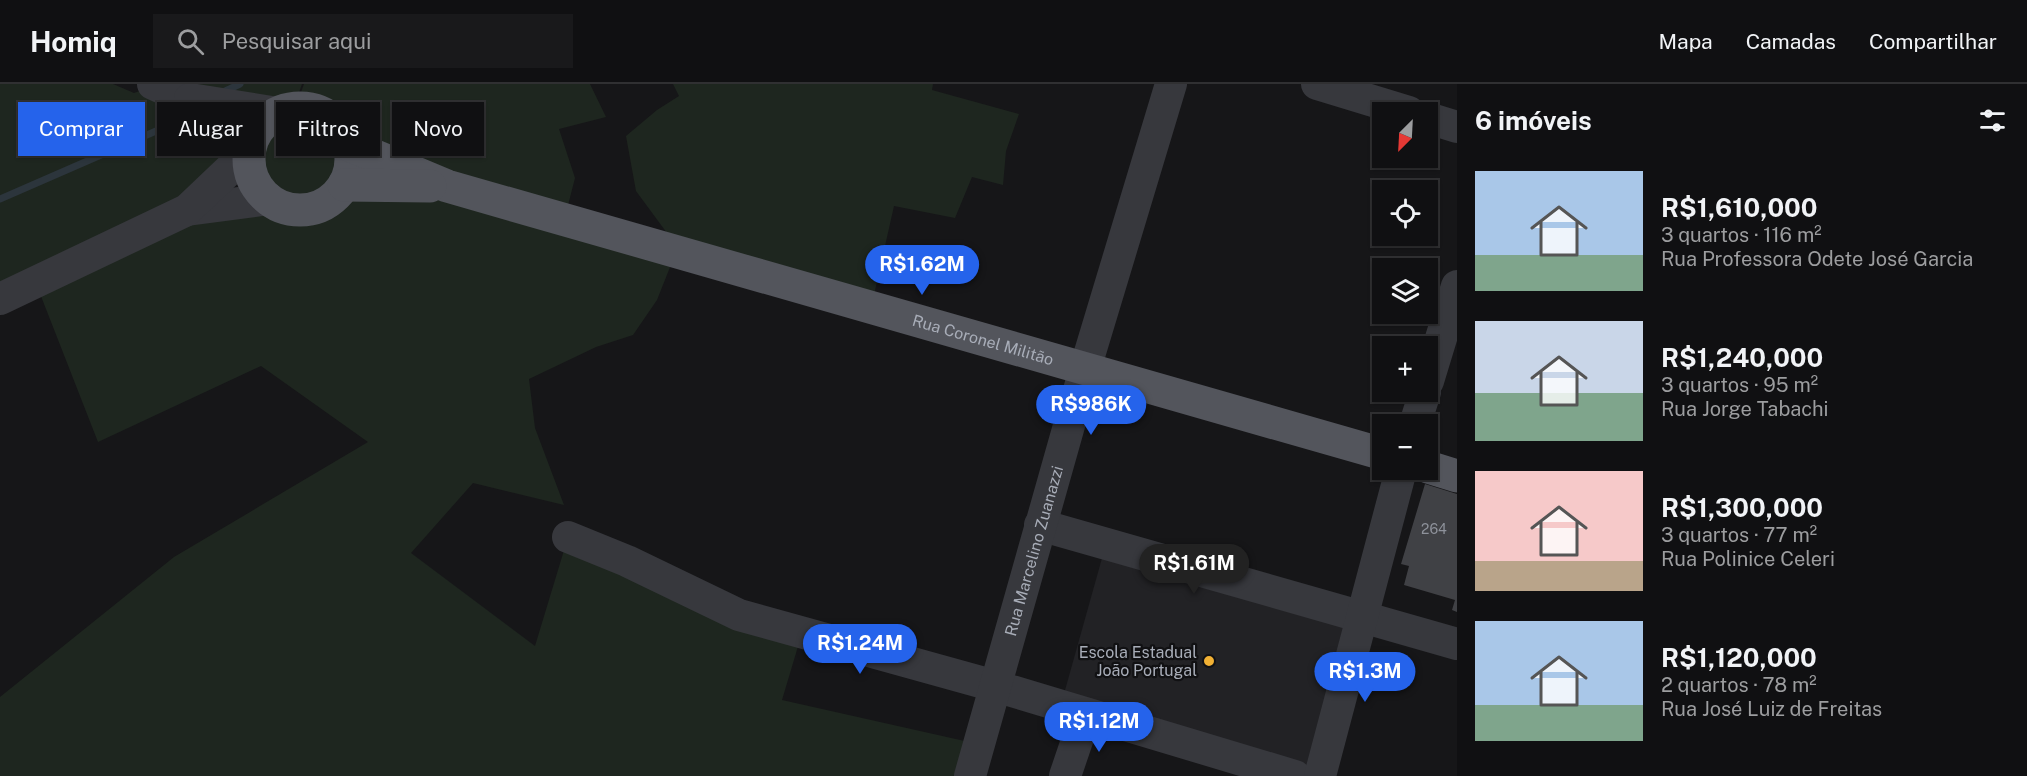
<!DOCTYPE html>
<html lang="pt">
<meta charset="utf-8">
<style>
body{margin:0;font-family:"Public Sans",sans-serif;background:#19191b;color:#f1f3f6;height:100vh;display:flex;flex-direction:column;font-size:22px;white-space:nowrap}
*{box-sizing:border-box;margin:0}
p{font-size:20px;color:#9c9d9f}
.icon{flex:none;width:33px;height:33px;fill:none;stroke:currentColor;stroke-width:2;stroke-linecap:round;stroke-linejoin:round}
.map{position:relative;flex:1;overflow:hidden}
.panel{display:flex;flex-direction:column;background:#101012;width:570px}
.panel>*{flex:none}
.banner{position:absolute;left:18px;top:18px;width:570px;height:54px;display:flex;gap:12px}
.needle{width:39px;rotate:204deg}
.tools{position:absolute;left:1372px;top:18px;display:grid;gap:12px}
.tools a{display:grid;place-items:center;width:66px;height:66px;border-radius:0px;background:#101012;box-shadow:0 2px 4px #0004,0 0 0 2px #303032;font-size:30px}
.price{position:absolute;translate:-50% -51px;padding:0 14px;border-radius:21px;background:#2563eb;color:#fff;font-size:20px;line-height:39px;filter:drop-shadow(0 2px 3px #0008)}
.price::after{content:'';position:absolute;left:50%;top:36px;width:18px;height:14px;margin-left:-9px;background:inherit;clip-path:polygon(0 0,100% 0,50% 100%)}
.price.on{background:#222;color:#fff}
ul{padding:0;list-style:none}
li{display:flex;align-items:center;gap:18px;height:150px;padding:0 18px}
li span{display:grid;place-items:center;flex:none;width:168px;height:120px;border-radius:0px;color:#555}
li>.icon{margin-inline-start:auto}
span .icon{width:72px;height:72px;fill:#fffc;stroke-width:1}
li b{font-size:26px}
h2{display:flex;justify-content:space-between;align-items:center;height:72px;padding:0 18px;font-size:26px}
.pill{padding:0 21px;border-radius:0px;background:#101012;box-shadow:0 2px 4px #0004,0 0 0 2px #303032;font-size:21px;line-height:54px}
.pill.on{background:#2563eb;color:#fff}
header{display:flex;align-items:center;gap:36px;box-sizing:border-box;height:84px;padding:0 30px;background:#101012;border-bottom:2px solid #303032}
header strong{font-size:28px}
nav{display:flex;gap:33px;margin-inline-start:auto;font-size:21px}
.search{width:420px;height:54px;background:#19191b;display:flex;align-items:center;gap:15px;box-sizing:border-box;padding:0 21px;border-radius:0px;color:#9c9d9f;font-size:22px}
main{display:flex;flex:1;min-height:0}
.map>svg:first-child{display:block}
.built{fill:#222225}
.green{fill:#1e261f}
.lines{fill:none;stroke-linecap:round;stroke-linejoin:round}
.stream{stroke:#2c353c;stroke-width:7}
.building{fill:#404145}
.minor{stroke:#37383d;stroke-width:32}
.major{stroke:#53555c;stroke-width:33}
.poi-dot{fill:#f2b134;stroke:#111113;stroke-width:2}
.labels{text-anchor:middle;dominant-baseline:central;stroke-width:4.5;stroke-linejoin:round;paint-order:stroke}
.number-label{font-size:14px;fill:#8e929b}
.street-label{font-size:16px;fill:#a8adb8;stroke:#111113}
.poi-label{font-size:16px;fill:#a8adb8;stroke:#111113;text-anchor:end}
</style>
<header>
<strong>Homiq</strong>
<div class="search"><svg class="icon" aria-label="search" viewBox="0 0 24 24"><circle cx="10" cy="10" r="6"/><path d="M15 15l6 6"/></svg>Pesquisar aqui</div>
<nav><a>Mapa</a><a>Camadas</a><a>Compartilhar</a></nav>
</header>
<main>
<div class="map">
<svg width="1457" height="692" viewBox="0 0 1457 692">
<rect width="100%" height="100%" fill="#161618"/>
<path class="built" d="M 1104,467 L 1356,538 L 1315,691 L 1062,617 Z"/>
<path class="green" d="M 0,0 L 113,0 L 134,9 L 148,4 L 149,0 L 302,0 L 294,23 L 277,28 L 265,36 L 186,124 L 0,210 Z
M 304,0 L 590,0 L 606,33 L 559,45 L 575,94 L 565,133 L 350,59 C 337,32 325,24 296,22 Z
M 673,0 L 933,0 L 932,6 L 1019,30 L 1006,67 L 1003,101 L 972,93 L 955,134 L 894,122 L 872,220 L 678,164 L 636,107 L 626,52 L 657,26 L 679,12 Z
M250 75a50 50 0 1 1 100 0a50 50 0 1 1-100 0Z
M 344,106 L 446,107 L 674,173 L 657,216 L 633,251 L 596,263 L 529,295 L 535,344 L 564,421 L 473,399 L 411,469 L 535,562 L 568,453 L 802,549 L 782,616 L 969,658 L 959,692 L 0,692 L 0,613 L 174,473 L 368,358 L 261,282 L 98,358 L 37,202 L 187,131 L 268,121 L 281,128 L 295,131 L 310,130 L 324,126 L 335,117 Z"/>
<g class="lines">
<path class="stream" d="M 221,9 L 240,0
M 0,115 L 179,37"/>
</g>
<path class="building" d="M 1425,400 L 1457,410 L 1457,528 L 1452,526 L 1455,516 L 1404,501 L 1409,482 L 1401,480 Z"/>
<g class="lines">
<g class="minor">
<path d="M 153,0 L 184,14 L 251,60"/>
<path d="M 1317,0 L 1409,28"/>
<path d="M 190,15 L 278,29"/>
<path d="M 1428,34 L 1457,43"/>
<path d="M 187,126 L 269,115"/>
<path d="M 0,215 L 187,126 L 249,67"/>
<path d="M 1428,297 L 1457,202"/>
<path d="M 1415,340 L 1425,308"/>
<path d="M 1040,441 L 1457,560"/>
<path d="M 568,453 L 627,477 L 739,531 L 995,602 L 1295,692"/>
<path id="s1" d="M 970,692 L 1085,285 L 1171,0"/>
<path d="M 1065,692 L 1086,630"/>
<path d="M 1320,692 L 1401,386"/>
</g>
<g class="major">
<circle cx="300" cy="75" r="51"/>
<path id="s2" d="M 349,61 L 447,102 L 1383,370"/>
<path d="M 344,101 L 430,102"/>
<path d="M 1428,383 L 1457,392"/>
</g>
</g>
<circle class="poi-dot" cx="1209" cy="577" r="6"/>
<g class="labels">
<g class="number-label">
<text x="1434" y="445">264</text>
</g>
<g class="street-label">
<text stroke="none"><textPath href="#s2" startOffset="664">Rua Coronel Militão</textPath></text>
<text stroke="none"><textPath href="#s1" startOffset="234">Rua Marcelino Zuanazzi</textPath></text>
</g>
<g class="poi-label">
<text x="1197" y="568">Escola Estadual<tspan x="1197" dy="18">João Portugal</tspan></text>
</g>
</g>
</svg>
<div class="tools">
<a><svg class="needle" viewBox="-14 -14 28 28"><path d="M0-13l5 13h-10z" fill="#e53935"/><path d="M0 13l5-13h-10z" fill="#9c9d9f"/></svg></a>
<a><svg class="icon" aria-label="locate" viewBox="0 0 24 24"><circle cx="12" cy="12" r="6"/><path d="M12 2v4M12 18v4M2 12h4M18 12h4"/></svg></a>
<a><svg class="icon" aria-label="layers" viewBox="0 0 24 24"><path d="M12 4l9 5-9 5-9-5zM3 14l9 5 9-5"/></svg></a>
<a>+</a>
<a>−</a>
</div>
<b class="price" style="left:922px;top:212px">R$1.62M</b>
<b class="price" style="left:1091px;top:352px">R$986K</b>
<b class="price on" style="left:1194px;top:511px">R$1.61M</b>
<b class="price" style="left:860px;top:591px">R$1.24M</b>
<b class="price" style="left:1365px;top:619px">R$1.3M</b>
<b class="price" style="left:1099px;top:669px">R$1.12M</b>
<div class="banner">
<a class="pill on">Comprar</a>
<a class="pill">Alugar</a>
<a class="pill">Filtros</a>
<a class="pill">Novo</a>
</div>
</div>
<section class="panel">
<h2>6 imóveis<svg class="icon" aria-label="filters" viewBox="0 0 24 24"><path d="M4 7h16M4 17h16"/><circle cx="9" cy="7" r="2"/><circle cx="15" cy="17" r="2"/></svg></h2>
<ul>
<li><span style="background:linear-gradient(#a9c7e8 70%,#7fa58c 0)"><svg class="icon" aria-label="home" viewBox="0 0 24 24"><path d="M3 11l9-7 9 7M6 9v11h12V9"/></svg></span><div><b>R$1,610,000</b><p>3 quartos · 116 m²</p><p>Rua Professora Odete José Garcia</p></div></li>
<li><span style="background:linear-gradient(#c9d6e8 60%,#7fa58c 0)"><svg class="icon" aria-label="home" viewBox="0 0 24 24"><path d="M3 11l9-7 9 7M6 9v11h12V9"/></svg></span><div><b>R$1,240,000</b><p>3 quartos · 95 m²</p><p>Rua Jorge Tabachi</p></div></li>
<li><span style="background:linear-gradient(#f6c9c9 75%,#b9a48a 0)"><svg class="icon" aria-label="home" viewBox="0 0 24 24"><path d="M3 11l9-7 9 7M6 9v11h12V9"/></svg></span><div><b>R$1,300,000</b><p>3 quartos · 77 m²</p><p>Rua Polinice Celeri</p></div></li>
<li><span style="background:linear-gradient(#a9c7e8 70%,#7fa58c 0)"><svg class="icon" aria-label="home" viewBox="0 0 24 24"><path d="M3 11l9-7 9 7M6 9v11h12V9"/></svg></span><div><b>R$1,120,000</b><p>2 quartos · 78 m²</p><p>Rua José Luiz de Freitas</p></div></li>
</ul>
</section>
</main>
